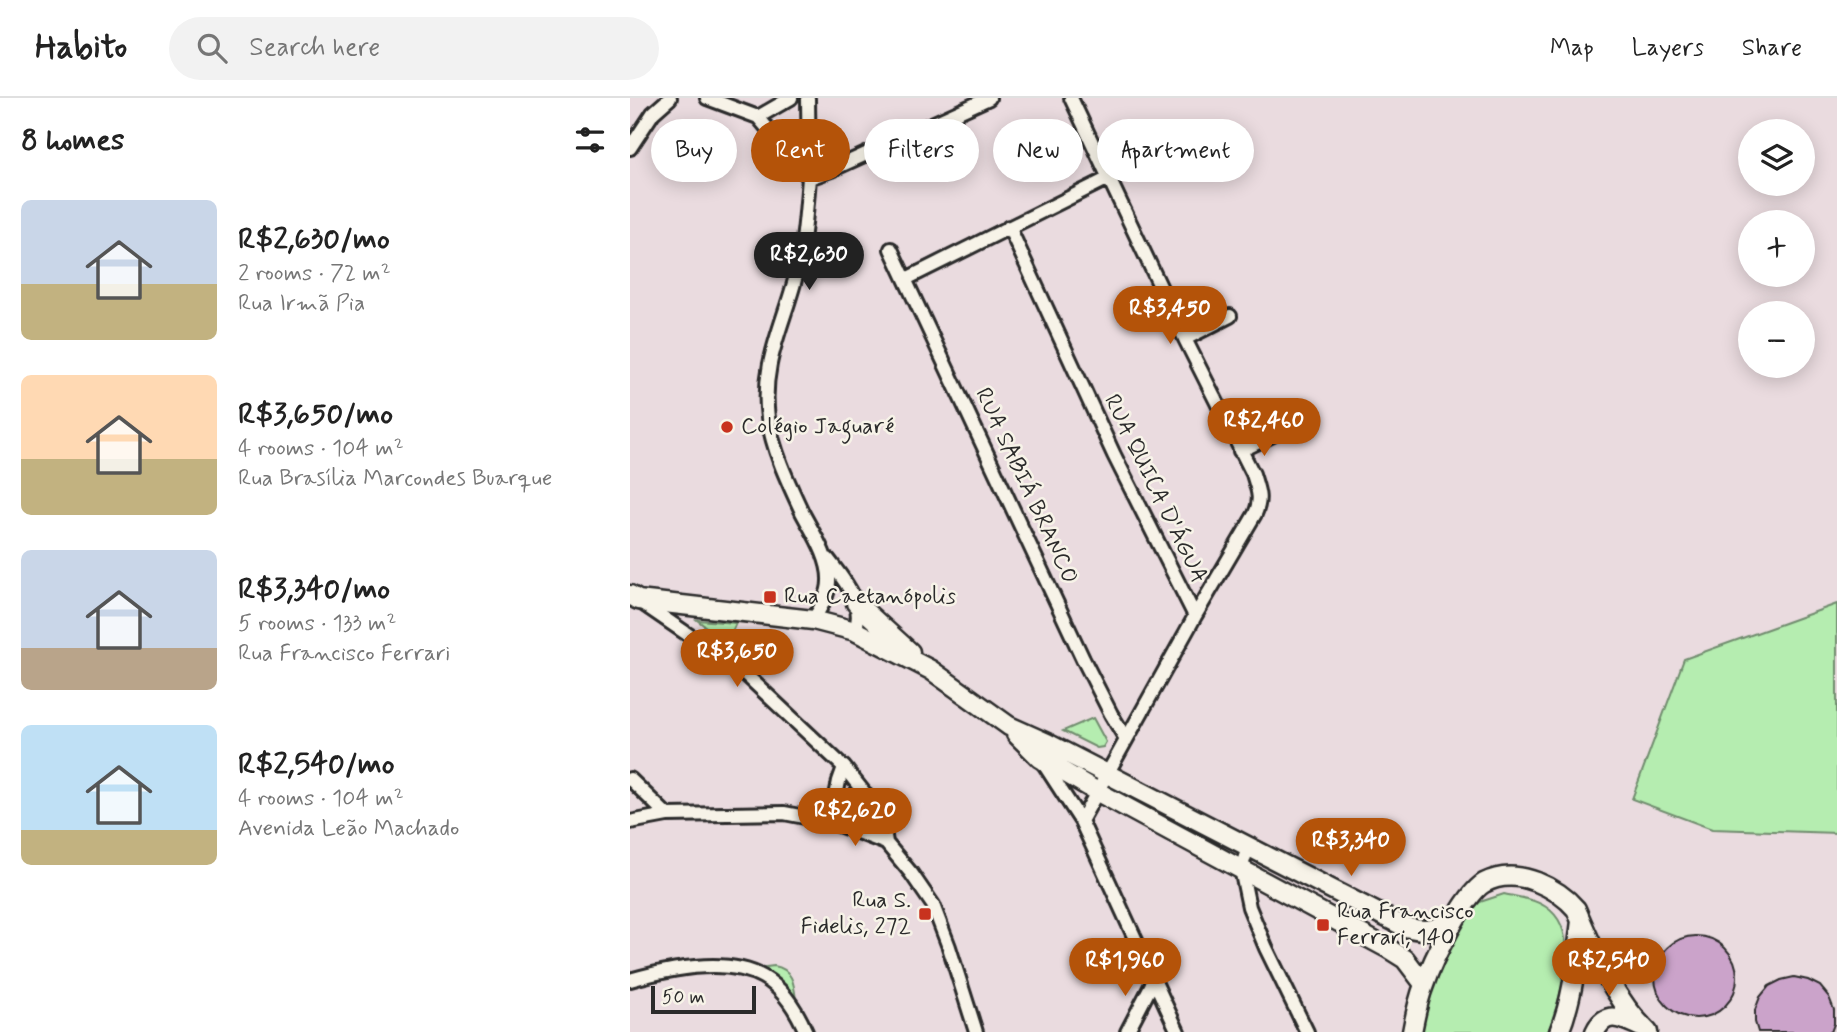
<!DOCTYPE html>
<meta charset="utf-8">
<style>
body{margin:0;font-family:Mynerve,sans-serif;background:#f2f2f2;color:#222;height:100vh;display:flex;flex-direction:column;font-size:26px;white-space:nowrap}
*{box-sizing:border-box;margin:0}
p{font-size:23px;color:#767676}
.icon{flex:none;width:38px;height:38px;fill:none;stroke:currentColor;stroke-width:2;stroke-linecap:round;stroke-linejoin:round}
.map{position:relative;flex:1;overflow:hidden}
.details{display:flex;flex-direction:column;background:#fff;width:630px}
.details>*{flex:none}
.hud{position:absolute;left:21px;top:21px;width:665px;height:63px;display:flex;gap:14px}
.fabs{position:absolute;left:1108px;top:21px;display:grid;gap:14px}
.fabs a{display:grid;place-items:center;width:77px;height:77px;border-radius:50%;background:#fff;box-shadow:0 4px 18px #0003;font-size:35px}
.scale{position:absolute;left:21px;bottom:18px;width:105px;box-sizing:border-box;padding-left:7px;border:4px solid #2b2b2b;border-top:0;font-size:19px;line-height:24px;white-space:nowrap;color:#2b2b2b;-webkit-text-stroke:5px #f7f3e8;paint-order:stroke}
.price{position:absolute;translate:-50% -60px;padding:0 16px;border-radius:24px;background:#b45309;color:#fff;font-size:23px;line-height:46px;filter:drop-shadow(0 2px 4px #0008)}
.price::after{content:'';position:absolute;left:50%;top:42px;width:21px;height:16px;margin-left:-10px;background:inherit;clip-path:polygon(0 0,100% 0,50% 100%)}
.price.on{background:#222;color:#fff}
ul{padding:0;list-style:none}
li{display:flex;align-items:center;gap:21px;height:175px;padding:0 21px}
li span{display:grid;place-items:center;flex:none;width:196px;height:140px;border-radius:10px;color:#555}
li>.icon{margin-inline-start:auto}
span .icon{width:84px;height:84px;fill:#fffc;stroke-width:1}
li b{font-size:30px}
h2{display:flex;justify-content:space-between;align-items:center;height:84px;padding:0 21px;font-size:30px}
.pill{padding:0 24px;border-radius:32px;background:#fff;box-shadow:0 4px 18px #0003;font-size:24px;line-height:63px}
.pill.on{background:#b45309;color:#fff}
header{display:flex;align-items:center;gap:42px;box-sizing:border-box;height:98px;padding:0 35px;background:#fff;border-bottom:2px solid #e0e0e0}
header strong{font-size:33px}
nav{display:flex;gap:38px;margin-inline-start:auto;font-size:24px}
.search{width:490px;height:63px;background:#f2f2f2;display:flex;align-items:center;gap:18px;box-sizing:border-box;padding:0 24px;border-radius:38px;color:#767676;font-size:26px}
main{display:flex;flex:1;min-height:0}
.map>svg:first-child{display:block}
.green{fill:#b5edb0;stroke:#708c6e;stroke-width:2}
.building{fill:#cba3ca;stroke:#2b2b2b;stroke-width:2}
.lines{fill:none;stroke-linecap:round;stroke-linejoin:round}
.street-casing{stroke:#2b2b2b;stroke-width:18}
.secondary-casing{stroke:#2b2b2b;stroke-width:23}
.street{stroke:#f7f3e8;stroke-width:12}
.secondary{stroke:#f7f3e8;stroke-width:18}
.poi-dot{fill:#c8321e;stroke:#f7f3e8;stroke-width:2.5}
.labels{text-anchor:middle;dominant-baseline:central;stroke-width:5;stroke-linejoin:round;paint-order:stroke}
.poi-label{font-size:23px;fill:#2b2b2b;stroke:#f7f3e8;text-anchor:start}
.street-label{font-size:23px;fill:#2b2b2b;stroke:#f7f3e8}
</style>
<header>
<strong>Habito</strong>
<div class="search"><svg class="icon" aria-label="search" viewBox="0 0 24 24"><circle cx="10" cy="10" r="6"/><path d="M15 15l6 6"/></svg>Search here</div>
<nav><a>Map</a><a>Layers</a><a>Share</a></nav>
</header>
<main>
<section class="details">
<h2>8 homes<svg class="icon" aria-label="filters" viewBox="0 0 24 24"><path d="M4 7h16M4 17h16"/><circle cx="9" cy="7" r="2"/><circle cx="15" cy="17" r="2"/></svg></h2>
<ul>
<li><span style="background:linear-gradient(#c9d6e8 60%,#c2b280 0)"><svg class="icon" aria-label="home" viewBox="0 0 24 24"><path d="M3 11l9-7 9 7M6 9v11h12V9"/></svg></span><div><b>R$2,630/mo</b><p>2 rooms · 72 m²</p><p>Rua Irmã Pia</p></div></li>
<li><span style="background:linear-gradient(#ffd9b3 60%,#c2b280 0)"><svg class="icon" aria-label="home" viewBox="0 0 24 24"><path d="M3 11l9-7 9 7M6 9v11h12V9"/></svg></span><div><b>R$3,650/mo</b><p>4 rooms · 104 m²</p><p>Rua Brasília Marcondes Buarque</p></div></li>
<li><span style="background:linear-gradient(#c9d6e8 70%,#b9a48a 0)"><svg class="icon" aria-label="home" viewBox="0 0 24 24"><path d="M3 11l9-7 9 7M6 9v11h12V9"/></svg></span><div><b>R$3,340/mo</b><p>5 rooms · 133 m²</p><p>Rua Francisco Ferrari</p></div></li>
<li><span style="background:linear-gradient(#bfe0f5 75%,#c2b280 0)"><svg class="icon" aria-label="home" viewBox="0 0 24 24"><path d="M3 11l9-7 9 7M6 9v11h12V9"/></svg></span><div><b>R$2,540/mo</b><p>4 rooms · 104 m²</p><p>Avenida Leão Machado</p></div></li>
</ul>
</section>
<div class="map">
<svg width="1207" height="934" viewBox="0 0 1207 934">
<rect width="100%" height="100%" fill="#eadbdf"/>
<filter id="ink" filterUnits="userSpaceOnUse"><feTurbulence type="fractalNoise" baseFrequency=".0143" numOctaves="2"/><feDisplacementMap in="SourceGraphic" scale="14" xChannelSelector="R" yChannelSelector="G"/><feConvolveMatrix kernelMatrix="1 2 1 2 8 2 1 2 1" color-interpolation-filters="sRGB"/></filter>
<g filter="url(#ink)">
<path class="green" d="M 1207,506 L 1207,735 L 1082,731 L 1002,701 L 1054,561 Z
M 67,522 L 106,525 L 97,545 Z
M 463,620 L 476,644 L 473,649 L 467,650 L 433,633 Z
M 874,796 C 888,799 904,801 916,809 C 953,833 930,901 918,934 L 792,934 L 792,913 L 797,887 L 830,822 L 850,804 Z
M 144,868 C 163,871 164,886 166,902 L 152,888 L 127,873 L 136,869 Z"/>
<path class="building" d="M1025 879a41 41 0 1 1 82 0a41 41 0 1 1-82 0Z
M 1164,879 L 1178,882 L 1190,888 L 1199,899 L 1204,912 L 1204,926 L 1201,934 L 1128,934 L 1125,924 L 1125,912 L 1130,899 L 1139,888 L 1151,882 Z"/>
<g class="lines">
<g class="street-casing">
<path id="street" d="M 77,0 L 128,19 L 179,80 C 176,116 174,151 164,185 C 151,232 131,269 138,320 C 143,353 158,384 172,414 C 183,435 200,460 199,483 C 199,497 190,511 183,522
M 178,0 L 179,80 L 201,72 L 359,0
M 441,0 L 555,241 L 623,376 C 628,393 632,400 625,416 L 565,518 L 451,723
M 128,19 L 161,0
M 0,50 L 23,15 L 40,0
M 379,129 L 484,357 L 565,518
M 261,151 L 453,561 L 481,616 L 496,641
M 276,181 L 479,80
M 555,241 L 600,218
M 610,353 L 643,337
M 198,461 C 213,481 236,506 225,533
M 12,505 L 114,575 L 214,669 L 240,702 L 253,725 L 256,745
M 412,663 L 451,723 L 548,934
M 0,681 L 37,717
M 0,724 L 37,717 L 154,715 L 201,724 L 256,745 L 281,775 L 303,807 L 319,849 L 346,934
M 201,724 L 209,683 L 214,669
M 618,749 L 611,771 L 619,809 L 636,850 L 677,934
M 0,882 C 38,871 96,858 133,879 C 154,891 167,913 176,934
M 497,934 L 524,882"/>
</g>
<g class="secondary-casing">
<path id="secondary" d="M 0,497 L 8,502 L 183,522 L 225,533 L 301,572 L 379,628 L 417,645 L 775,829 C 800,835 804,832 826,820
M 226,505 L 280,554
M 386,636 L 410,660 L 466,693 L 759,851 L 775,861 L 794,886
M 782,934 C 785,918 788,902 794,887 C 802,863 834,797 854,785 C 871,776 889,777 907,784 C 922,790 935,798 946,811 C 964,853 984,902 1018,934
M 929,934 C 944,898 946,861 951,823
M 965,934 C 976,910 993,921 1011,929"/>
</g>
<use href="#street" class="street"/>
<use href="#secondary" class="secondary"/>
</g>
</g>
<g class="poi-dot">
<circle cx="97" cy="329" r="7"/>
<rect x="133" y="492" width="14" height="14" rx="3.5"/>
<rect x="288" y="809" width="14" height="14" rx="3.5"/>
<rect x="686" y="820" width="14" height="14" rx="3.5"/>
</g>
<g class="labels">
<g class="poi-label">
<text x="111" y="329">Colégio Jaguaré</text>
<text x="154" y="499">Rua Caetanópolis</text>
<text x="281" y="803" text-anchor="end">Rua S.<tspan x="281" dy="26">Fidelis, 272</tspan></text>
<text x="707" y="814">Rua Francisco<tspan x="707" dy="26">Ferrari, 140</tspan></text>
</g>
<g class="street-label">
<text transform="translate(396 388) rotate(65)">RUA SABIÁ BRANCO</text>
<text transform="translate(525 391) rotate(64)">RUA QUICA D'ÁGUA</text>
</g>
</g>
</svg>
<div class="fabs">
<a><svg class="icon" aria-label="layers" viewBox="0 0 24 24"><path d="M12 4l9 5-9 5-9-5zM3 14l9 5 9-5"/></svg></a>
<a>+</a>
<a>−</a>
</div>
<div class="scale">50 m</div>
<b class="price on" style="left:179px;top:194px">R$2,630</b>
<b class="price" style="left:540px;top:248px">R$3,450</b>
<b class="price" style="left:634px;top:360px">R$2,460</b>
<b class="price" style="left:107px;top:591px">R$3,650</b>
<b class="price" style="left:225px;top:750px">R$2,620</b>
<b class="price" style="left:721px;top:780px">R$3,340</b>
<b class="price" style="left:495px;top:900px">R$1,960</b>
<b class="price" style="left:979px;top:900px">R$2,540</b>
<div class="hud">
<a class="pill">Buy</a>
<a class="pill on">Rent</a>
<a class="pill">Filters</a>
<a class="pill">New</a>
<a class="pill">Apartment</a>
</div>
</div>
</main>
